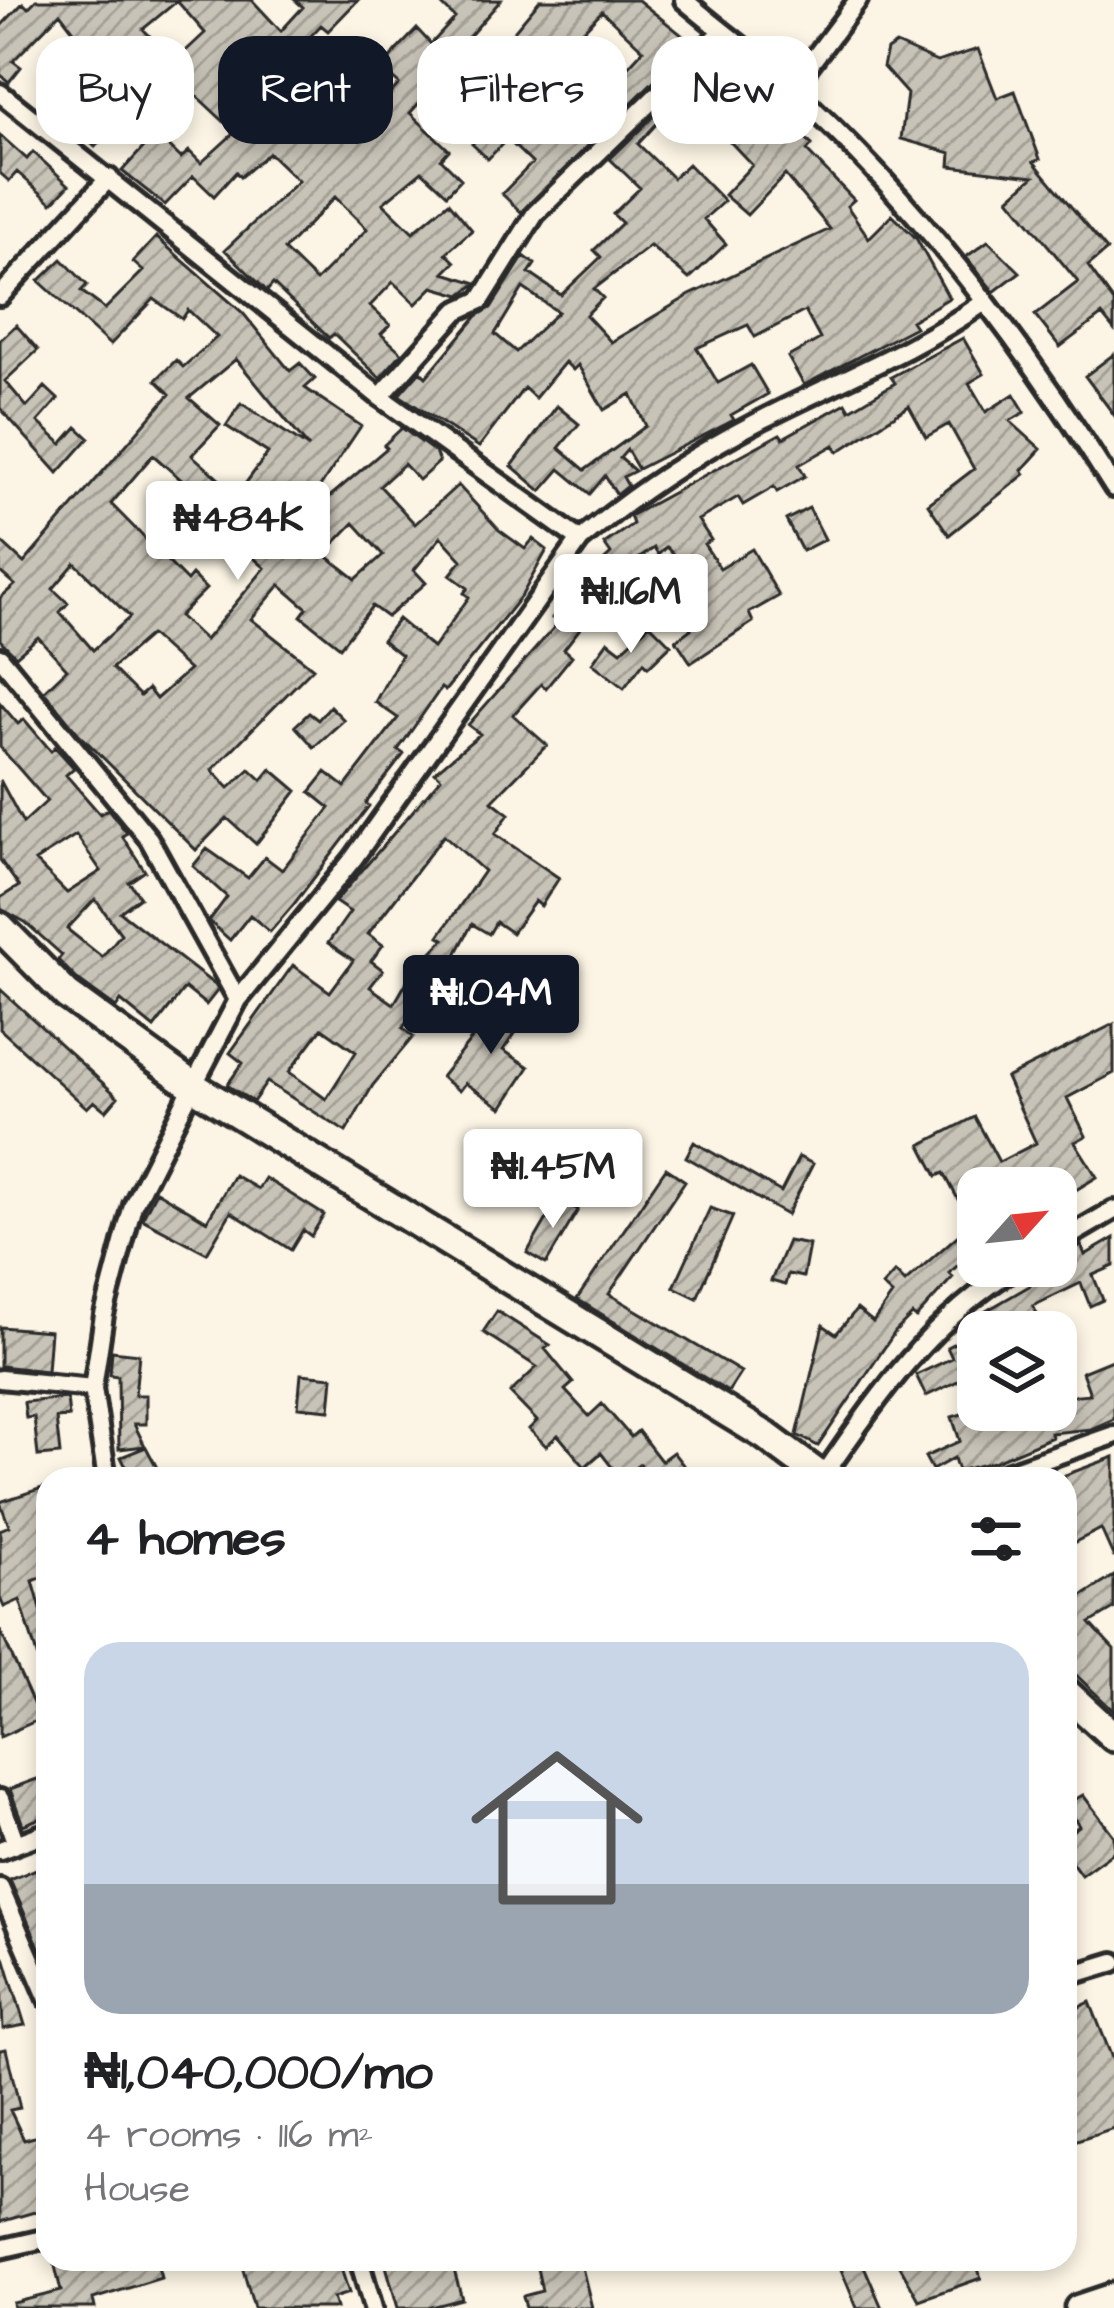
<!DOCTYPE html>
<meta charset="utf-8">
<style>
body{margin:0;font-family:"Architects Daughter",sans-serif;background:#f6f6f6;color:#202124;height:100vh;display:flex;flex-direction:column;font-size:45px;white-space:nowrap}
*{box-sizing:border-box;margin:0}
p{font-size:39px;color:#757577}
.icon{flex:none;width:66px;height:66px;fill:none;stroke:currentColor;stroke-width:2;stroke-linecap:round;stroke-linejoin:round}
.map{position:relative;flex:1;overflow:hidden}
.panel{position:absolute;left:36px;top:1467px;width:1041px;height:804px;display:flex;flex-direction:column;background:#fff;border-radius:36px;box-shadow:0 6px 18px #0003}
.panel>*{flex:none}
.hud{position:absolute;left:36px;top:36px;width:1044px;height:108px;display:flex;gap:24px}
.needle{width:78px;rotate:63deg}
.controls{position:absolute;left:957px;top:1167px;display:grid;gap:24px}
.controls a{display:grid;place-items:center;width:120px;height:120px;border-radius:24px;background:#fff;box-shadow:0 6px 18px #0003;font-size:60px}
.price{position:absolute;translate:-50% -102px;padding:0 27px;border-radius:12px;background:#fff;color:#222;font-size:39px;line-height:78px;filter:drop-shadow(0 3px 6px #0008)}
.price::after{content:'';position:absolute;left:50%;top:72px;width:36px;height:27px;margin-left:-18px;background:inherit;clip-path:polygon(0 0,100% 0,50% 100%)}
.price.current{background:#111827;color:#fff}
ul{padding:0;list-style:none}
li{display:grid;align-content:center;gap:24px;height:636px;padding:0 48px}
li span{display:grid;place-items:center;height:372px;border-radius:36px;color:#555}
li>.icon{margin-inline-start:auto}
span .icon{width:216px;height:216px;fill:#fffc;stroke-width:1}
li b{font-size:51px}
h2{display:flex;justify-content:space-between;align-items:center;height:144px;padding:0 48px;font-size:51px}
.tag{padding:0 42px;border-radius:36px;background:#fff;box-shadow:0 6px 18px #0003;font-size:42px;line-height:108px}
.tag.current{background:#111827;color:#fff}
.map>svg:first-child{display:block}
.building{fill:url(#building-hatch);stroke:#2b2b2b;stroke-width:3;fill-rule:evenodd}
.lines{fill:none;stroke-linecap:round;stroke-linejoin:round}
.street-casing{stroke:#2b2b2b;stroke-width:26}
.secondary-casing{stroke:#2b2b2b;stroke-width:33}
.primary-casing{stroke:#2b2b2b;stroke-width:36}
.street{stroke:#fcf5e5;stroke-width:16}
.secondary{stroke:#fcf5e5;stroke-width:24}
.primary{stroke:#fcf5e5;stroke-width:27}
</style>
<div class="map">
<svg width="1114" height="2308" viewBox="0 0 1114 2308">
<defs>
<pattern id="building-hatch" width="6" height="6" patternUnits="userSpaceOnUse" patternTransform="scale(3)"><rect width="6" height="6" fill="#c8c3b7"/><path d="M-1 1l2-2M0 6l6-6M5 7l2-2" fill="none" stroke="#a39f95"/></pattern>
</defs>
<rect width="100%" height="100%" fill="#fcf5e5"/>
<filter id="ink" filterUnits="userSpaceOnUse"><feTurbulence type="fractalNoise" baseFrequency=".00833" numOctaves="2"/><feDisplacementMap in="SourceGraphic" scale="24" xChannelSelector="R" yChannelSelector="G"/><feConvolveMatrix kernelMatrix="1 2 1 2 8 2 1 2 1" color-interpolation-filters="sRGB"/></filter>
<g filter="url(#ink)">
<path class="building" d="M 36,0 L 252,0 L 281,31 L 303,7 L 295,0 L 358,0 L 328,31 L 321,25 L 294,54 L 329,93 L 343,78 L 376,109 L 399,84 L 382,69 L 396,51 L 417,29 L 431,44 L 455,18 L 437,0 L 501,0 L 446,63 L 469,85 L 540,0 L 638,0 L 692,43 L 521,212 L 502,194 L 532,163 L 507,139 L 488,159 L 472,144 L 479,136 L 431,90 L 410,113 L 449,150 L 441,159 L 461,179 L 447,194 L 422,171 L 383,203 L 413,232 L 449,202 L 472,230 L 446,253 L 455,262 L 444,273 L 477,283 L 461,295 L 433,287 L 416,304 L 393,282 L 370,306 L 390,325 L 381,334 L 402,353 L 380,378 L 334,334 L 329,338 L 273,284 L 267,291 L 225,250 L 298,181 L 269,153 L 240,177 L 236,172 L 214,196 L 193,176 L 165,205 L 122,171 L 156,134 L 181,158 L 189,151 L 201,163 L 235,132 L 188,88 L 148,130 L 129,112 L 95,147 L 69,123 L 110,78 L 60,13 L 13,61 L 21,67 L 9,82 L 0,74 L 0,27 L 23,3 L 28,8 ZM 177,1 L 205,33 L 175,61 L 143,29 ZM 602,11 L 643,50 L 602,95 L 574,68 L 595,50 L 580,34 ZM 335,197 L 367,229 L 316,281 L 284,250 Z
M 896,44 L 937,62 L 978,49 L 997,98 L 1015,91 L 1040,159 L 1034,162 L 1107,250 L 1088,266 L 1114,302 L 1114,330 L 1102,315 L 1060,347 L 1035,315 L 1078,282 L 1009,198 L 1034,176 L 950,166 L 951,153 L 901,139 L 907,94 L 883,67 L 887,50 Z
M 718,66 L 787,135 L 793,128 L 812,145 L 807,151 L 854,200 L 847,206 L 869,238 L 892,215 L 916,238 L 949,298 L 911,321 L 915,327 L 804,385 L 788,357 L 820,339 L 805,311 L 755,337 L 748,325 L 697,348 L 718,383 L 751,365 L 768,394 L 731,415 L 734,420 L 638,469 L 627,450 L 620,458 L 635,471 L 623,477 L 628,486 L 617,495 L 605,476 L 590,494 L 560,469 L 541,491 L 512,466 L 557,406 L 579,424 L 559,448 L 585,470 L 646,426 L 631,394 L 604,410 L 578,365 L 573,370 L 565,362 L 535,398 L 524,388 L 479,447 L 399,395 L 420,371 L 426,377 L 477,316 L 491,308 L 524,256 L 535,264 L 529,273 L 561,295 L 601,257 L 594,250 L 622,223 L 613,214 L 640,188 L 610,159 L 680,91 L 684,94 L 638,144 L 673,178 L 688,164 L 724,201 L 704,219 L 726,244 L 689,279 L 650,246 L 594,289 L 603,298 L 586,315 L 611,342 L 690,295 L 830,229 L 785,175 L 747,215 L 724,195 L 752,165 L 689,98 ZM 523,288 L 558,312 L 516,352 L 495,334 Z
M 0,135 L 27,159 L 33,152 L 69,185 L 52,203 L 17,172 L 9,181 L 0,173 Z
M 156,237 L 243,313 L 290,371 L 300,363 L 315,379 L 305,388 L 361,426 L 302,514 L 306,517 L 387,448 L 384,445 L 402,428 L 435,452 L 439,462 L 419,480 L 404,464 L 380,486 L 415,524 L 458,485 L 499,530 L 525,549 L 533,539 L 547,550 L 522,595 L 445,691 L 441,688 L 398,750 L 404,754 L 366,803 L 369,806 L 294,904 L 270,932 L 250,915 L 230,940 L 209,921 L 227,897 L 193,866 L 207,849 L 248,878 L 265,857 L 282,870 L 330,808 L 310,792 L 326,772 L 345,787 L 398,718 L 375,702 L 401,655 L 382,640 L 398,619 L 433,648 L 469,597 L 464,593 L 468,588 L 450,575 L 462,560 L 441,537 L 414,570 L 426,583 L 387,617 L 372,606 L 340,647 L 301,616 L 307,608 L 280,585 L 251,619 L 313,668 L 212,770 L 229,788 L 250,769 L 262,780 L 271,769 L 297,791 L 256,844 L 227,818 L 196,850 L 78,733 L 44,691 L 67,669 L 38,637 L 16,656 L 0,640 L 0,598 L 15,585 L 0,572 L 0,541 L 24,563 L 170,394 L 156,380 L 176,360 L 183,367 L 217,337 L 188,310 L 182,319 L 154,299 L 110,345 L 39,281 L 62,259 L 87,285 L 81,291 L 105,309 L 143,271 L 133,262 ZM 236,359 L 309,448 L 241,403 L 226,426 L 268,453 L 237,495 L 192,455 L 220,425 L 189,398 ZM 153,455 L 186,484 L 167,506 L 188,526 L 201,511 L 265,568 L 205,640 L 179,616 L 206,589 L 192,575 L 187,581 L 111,504 ZM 354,523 L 383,555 L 356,579 L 324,554 ZM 75,563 L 130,617 L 93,650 L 60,612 L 68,603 L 53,589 ZM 150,635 L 189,670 L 156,699 L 148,689 L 140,696 L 112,668 Z
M 988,241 L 1020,272 L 994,292 L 966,257 Z
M 16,325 L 38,350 L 5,381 L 27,407 L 45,387 L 58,399 L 38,422 L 62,444 L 77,427 L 89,438 L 58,473 L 0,408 L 0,340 Z
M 963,338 L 984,374 L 969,383 L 986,412 L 1014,394 L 1025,412 L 1010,421 L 1041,449 L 1022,470 L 1025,474 L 949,535 L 928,504 L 974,469 L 949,424 L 926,437 L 909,406 L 838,452 L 834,445 L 799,465 L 805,476 L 777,492 L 774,487 L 743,505 L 738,497 L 698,520 L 711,540 L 704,544 L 720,568 L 752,549 L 779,596 L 749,613 L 753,622 L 691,663 L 676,640 L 691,629 L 663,586 L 672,580 L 666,568 L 675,556 L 666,547 L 658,555 L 654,548 L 620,572 L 629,582 L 585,622 L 564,649 L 572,656 L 546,688 L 541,684 L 513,715 L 547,745 L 492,801 L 509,814 L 495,834 L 559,878 L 541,906 L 535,901 L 512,933 L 496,922 L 489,934 L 472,924 L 450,966 L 424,994 L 403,1028 L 413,1037 L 373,1085 L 346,1132 L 267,1082 L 253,1102 L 227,1085 L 243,1063 L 230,1053 L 293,965 L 330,992 L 350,965 L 353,960 L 328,943 L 350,912 L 335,902 L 441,778 L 435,772 L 480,734 L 468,725 L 558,623 L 552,618 L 576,586 L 611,554 L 604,544 L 633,524 L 630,516 L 780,434 L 783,438 L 846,403 L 850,410 L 895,383 L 891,377 ZM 444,835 L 484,871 L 439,936 L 444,939 L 412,973 L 394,1004 L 370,987 L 383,970 L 371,961 L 383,945 L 368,934 ZM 322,1028 L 356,1052 L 326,1099 L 289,1072 Z
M 1114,354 L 1114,415 L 1085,376 Z
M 809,508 L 825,539 L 802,551 L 786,520 Z
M 650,624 L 671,645 L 648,667 L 644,662 L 624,688 L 592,663 L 608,641 L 621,651 Z
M 0,703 L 18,724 L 24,719 L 51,751 L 55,747 L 74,768 L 66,775 L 100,814 L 108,809 L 127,833 L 122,836 L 145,871 L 129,882 L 140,897 L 120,912 L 215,985 L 218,990 L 206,1005 L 185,988 L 154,1028 L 121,1001 L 116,1008 L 79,981 L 58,960 L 62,955 L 25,922 L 1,909 L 0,898 L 19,886 L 0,860 L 0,780 L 23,823 L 47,801 L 0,747 ZM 76,835 L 101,871 L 67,893 L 35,861 ZM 95,899 L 121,934 L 102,957 L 67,929 Z
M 330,706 L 344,720 L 314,747 L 295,726 L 309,713 L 318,720 Z
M 0,989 L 118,1097 L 106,1111 L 94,1101 L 87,1108 L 0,1029 Z
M 505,997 L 529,1014 L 503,1050 L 529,1067 L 502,1108 L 465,1083 L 459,1091 L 441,1077 Z
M 1114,1024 L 1114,1073 L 1067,1098 L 1086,1136 L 1075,1142 L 1097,1177 L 1056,1202 L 1056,1188 L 978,1188 L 978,1248 L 949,1273 L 953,1277 L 916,1318 L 912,1315 L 895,1332 L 818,1446 L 797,1435 L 823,1325 L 836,1334 L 857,1309 L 873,1322 L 892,1295 L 882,1286 L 895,1272 L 905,1282 L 971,1224 L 944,1173 L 937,1176 L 921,1145 L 975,1117 L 999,1162 L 1036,1143 L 1006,1078 Z
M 694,1142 L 781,1192 L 799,1157 L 813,1164 L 787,1215 L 686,1157 Z
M 666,1168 L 685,1181 L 609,1294 L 741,1372 L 728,1392 L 577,1299 Z
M 234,1175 L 258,1189 L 265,1178 L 324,1215 L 311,1236 L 303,1230 L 291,1250 L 231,1212 L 207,1253 L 142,1219 L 156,1191 L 207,1221 Z
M 559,1198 L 578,1210 L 546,1264 L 527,1253 Z
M 710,1208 L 733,1216 L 697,1298 L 674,1287 Z
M 1114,1238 L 1114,1266 L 1093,1275 L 1103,1300 L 1090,1306 L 1081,1283 L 1033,1306 L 1046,1332 L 978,1331 L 978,1410 L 1004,1410 L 1007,1419 L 1056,1410 L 1056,1397 L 1090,1394 L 1082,1372 L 1114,1359 L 1114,1419 L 1091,1429 L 1051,1433 L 1052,1437 L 993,1462 L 958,1471 L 954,1458 L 932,1470 L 925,1457 L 960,1441 L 952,1417 L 975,1410 L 960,1380 L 926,1396 L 916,1375 L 952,1358 L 947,1347 L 978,1331 L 972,1319 L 1031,1285 L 1028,1279 L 1072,1260 L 1068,1252 L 1074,1248 L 1081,1245 L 1085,1255 Z
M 788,1241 L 809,1245 L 803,1277 L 788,1274 L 785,1285 L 771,1281 Z
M 497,1311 L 550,1345 L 545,1349 L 573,1383 L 565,1390 L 589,1416 L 602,1404 L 631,1437 L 638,1431 L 661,1461 L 673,1452 L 694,1479 L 651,1479 L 640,1464 L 621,1479 L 601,1453 L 585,1467 L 558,1435 L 546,1446 L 529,1429 L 537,1421 L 510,1393 L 537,1367 L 483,1332 Z
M 0,1327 L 50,1331 L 47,1371 L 0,1366 Z
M 112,1351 L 139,1354 L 135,1395 L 146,1395 L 146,1424 L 134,1424 L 145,1446 L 119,1449 L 118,1376 L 110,1375 Z
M 301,1374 L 333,1377 L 330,1410 L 298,1407 Z
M 67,1398 L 69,1417 L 56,1418 L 60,1454 L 38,1456 L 34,1417 L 26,1418 L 24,1402 Z
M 146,1447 L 163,1479 L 132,1479 L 121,1457 Z
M 1114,1457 L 1114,1558 L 1101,1529 L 1073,1543 L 1065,1527 L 1065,1475 Z
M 48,1486 L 48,1575 L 33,1581 L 48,1634 L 44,1678 L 20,1600 L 4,1607 L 0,1598 L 0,1530 L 9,1526 L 0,1502 Z
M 1114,1576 L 1114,1609 L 1090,1623 L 1114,1649 L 1114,1711 L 1076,1675 L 1065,1674 L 1065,1607 Z
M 0,1630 L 40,1719 L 0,1737 Z
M 48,1775 L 48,1815 L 23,1825 L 10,1789 Z
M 1083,1795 L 1114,1836 L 1114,1851 L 1081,1875 L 1065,1853 L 1065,1836 L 1079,1826 L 1067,1804 Z
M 48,1864 L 48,1906 L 43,1908 L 48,1946 L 40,1949 L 10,1880 Z
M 4,1957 L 25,2025 L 3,2029 L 0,1958 Z
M 1090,2002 L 1114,2063 L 1114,2128 L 1065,2144 L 1065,2014 Z
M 6,2049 L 20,2108 L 10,2110 L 24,2140 L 48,2133 L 48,2158 L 37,2161 L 48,2196 L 41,2200 L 45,2209 L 0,2222 L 0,2050 Z
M 83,2259 L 156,2259 L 161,2278 L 93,2299 L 95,2308 L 14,2308 L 13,2303 L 61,2291 L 55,2266 Z
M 240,2259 L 338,2259 L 349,2293 L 333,2298 L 336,2308 L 254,2308 Z
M 384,2259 L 451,2259 L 462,2299 L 428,2308 L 398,2308 Z
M 535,2259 L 580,2259 L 592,2308 L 526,2308 L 523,2296 L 542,2291 Z
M 846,2259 L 861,2259 L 882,2308 L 857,2308 L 838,2262 Z
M 896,2259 L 975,2259 L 981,2278 L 919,2300 Z"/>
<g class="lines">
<g class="street-casing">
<path id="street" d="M 684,0 C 719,30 757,57 791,88 C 917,202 1024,344 1114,488
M 792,88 L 858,0
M 0,93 L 380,397 L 580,540
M 0,296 L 109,178
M 380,397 L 457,311 L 481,300 L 535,214 L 722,32
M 0,657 L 149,839 L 238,1000
M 1056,1244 L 1114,1210
M 0,1379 L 93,1388
M 822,1478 C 877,1396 933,1317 1019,1266
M 107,1479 L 93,1388 L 104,1315 L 133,1205 L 193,1086 L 238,1000 L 353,859 L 580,540 C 635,493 699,452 763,419 C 837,381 915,351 983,303
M 989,1479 L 1114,1435
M 0,1799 L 16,1844
M 0,1850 L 48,1832
M 0,1888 L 48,1999
M 1065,1977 L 1114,1962
M 0,2249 L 48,2238
M 359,2259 L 373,2308"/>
</g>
<g class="secondary-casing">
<path id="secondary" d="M 1078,2308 L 1114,2296"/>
</g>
<g class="primary-casing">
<path id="primary" d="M 0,927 L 67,995 L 193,1086 L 766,1436 L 824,1479
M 1065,1692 L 1114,1737"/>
</g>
<use href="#street" class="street"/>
<use href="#secondary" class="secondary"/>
<use href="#primary" class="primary"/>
</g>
</g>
</svg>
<div class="controls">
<a><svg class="needle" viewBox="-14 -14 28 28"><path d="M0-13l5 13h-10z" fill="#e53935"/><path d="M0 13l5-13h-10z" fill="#757577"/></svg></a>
<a><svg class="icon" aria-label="layers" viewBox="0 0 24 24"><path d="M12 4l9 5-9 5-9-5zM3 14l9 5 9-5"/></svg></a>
</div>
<b class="price" style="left:238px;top:583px">₦484K</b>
<b class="price" style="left:631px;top:656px">₦1.16M</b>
<b class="price current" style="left:491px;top:1057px">₦1.04M</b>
<b class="price" style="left:553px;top:1231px">₦1.45M</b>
<div class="hud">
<a class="tag">Buy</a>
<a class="tag current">Rent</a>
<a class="tag">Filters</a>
<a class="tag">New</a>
</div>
<section class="panel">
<h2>4 homes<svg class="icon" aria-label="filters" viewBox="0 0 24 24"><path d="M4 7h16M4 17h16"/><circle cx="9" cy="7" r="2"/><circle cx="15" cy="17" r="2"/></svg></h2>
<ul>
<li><span style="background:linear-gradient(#c9d6e8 65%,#9aa5b1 0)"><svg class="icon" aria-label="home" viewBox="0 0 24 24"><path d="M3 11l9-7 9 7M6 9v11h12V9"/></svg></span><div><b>₦1,040,000/mo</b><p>4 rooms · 116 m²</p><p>House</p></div></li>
</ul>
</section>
</div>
